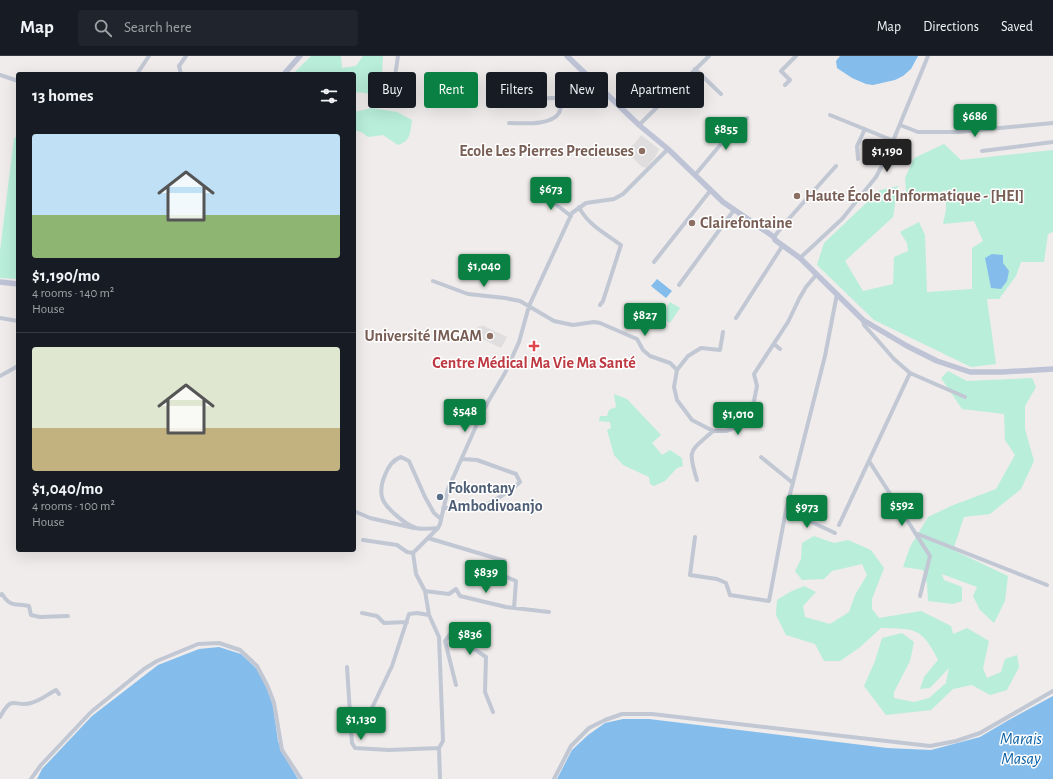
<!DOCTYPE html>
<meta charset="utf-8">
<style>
body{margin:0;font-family:"Alegreya Sans",sans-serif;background:#20242c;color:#f1f3f6;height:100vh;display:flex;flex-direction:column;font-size:15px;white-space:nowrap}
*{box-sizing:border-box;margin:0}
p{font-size:13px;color:#9ea1a6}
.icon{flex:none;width:22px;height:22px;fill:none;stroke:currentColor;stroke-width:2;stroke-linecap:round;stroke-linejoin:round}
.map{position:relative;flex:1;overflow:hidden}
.details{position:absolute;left:16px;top:16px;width:340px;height:480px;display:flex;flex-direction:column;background:#171b24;border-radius:4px;box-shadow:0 4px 16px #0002}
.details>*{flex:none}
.guide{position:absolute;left:368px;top:16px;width:380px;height:36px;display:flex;gap:8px}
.price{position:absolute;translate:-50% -34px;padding:0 9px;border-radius:4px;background:#0b8043;color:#fff;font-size:13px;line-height:26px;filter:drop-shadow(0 1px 2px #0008)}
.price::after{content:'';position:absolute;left:50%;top:24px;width:12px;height:9px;margin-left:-6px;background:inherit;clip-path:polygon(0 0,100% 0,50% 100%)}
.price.selected{background:#222;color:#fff}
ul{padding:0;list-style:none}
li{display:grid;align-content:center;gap:8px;height:212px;padding:0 16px}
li+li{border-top:1px solid #363941}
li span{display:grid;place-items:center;height:124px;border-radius:4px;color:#555}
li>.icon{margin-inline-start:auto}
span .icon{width:72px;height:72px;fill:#fffc;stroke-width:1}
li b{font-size:17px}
h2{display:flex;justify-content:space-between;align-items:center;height:48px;padding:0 16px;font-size:17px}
.pill{padding:0 14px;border-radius:4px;background:#171b24;box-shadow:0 4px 16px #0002;font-size:14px;line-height:36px}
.pill.selected{background:#0b8043;color:#fff}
header{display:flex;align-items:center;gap:24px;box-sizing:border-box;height:56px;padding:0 20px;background:#171b24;border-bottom:1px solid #363941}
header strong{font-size:19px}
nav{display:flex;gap:22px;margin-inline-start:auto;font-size:14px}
.search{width:280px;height:36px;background:#20242c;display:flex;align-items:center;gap:10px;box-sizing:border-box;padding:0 14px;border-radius:4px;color:#9ea1a6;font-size:15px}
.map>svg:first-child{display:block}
.education{fill:#e0ddde}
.green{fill:#b8eeda}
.water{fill:#84bdec}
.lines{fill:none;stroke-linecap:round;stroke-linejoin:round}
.street{stroke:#c2c7d4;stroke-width:4}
.secondary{stroke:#bec3d6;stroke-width:5.5}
.education-dot{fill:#8d6e63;stroke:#fff;stroke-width:1.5}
.health-dot{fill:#e0444e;stroke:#fff;stroke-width:1.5}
.service-dot{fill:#5c6f8a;stroke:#fff;stroke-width:1.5}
.labels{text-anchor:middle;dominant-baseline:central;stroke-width:3;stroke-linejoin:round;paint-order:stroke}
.education-label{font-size:16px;font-weight:bold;fill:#785e54;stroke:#fff;text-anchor:end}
.health-label{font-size:16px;font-weight:bold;fill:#be3a42;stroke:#fff}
.service-label{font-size:16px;font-weight:bold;fill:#4e5e75;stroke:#fff;text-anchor:start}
.water-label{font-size:17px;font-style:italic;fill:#0b60a5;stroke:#fff}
</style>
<header>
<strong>Map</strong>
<div class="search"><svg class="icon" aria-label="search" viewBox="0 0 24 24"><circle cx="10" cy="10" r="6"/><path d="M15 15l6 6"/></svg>Search here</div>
<nav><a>Map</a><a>Directions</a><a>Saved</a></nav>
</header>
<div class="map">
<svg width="1053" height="723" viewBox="0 0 1053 723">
<rect width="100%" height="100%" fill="#efeceb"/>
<path class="education" d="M 641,79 L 659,93 L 656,100 L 646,112 L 641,110 L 625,94 L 634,88 Z
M 482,269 L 507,281 L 501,292 L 474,279 L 478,270 L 481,271 Z"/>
<path class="green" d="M 311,0 L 341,0 L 342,12 L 356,10 L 363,0 L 383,0 L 382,17 L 383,39 L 354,36 L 354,18 L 293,18 Z
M 372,52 L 397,56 L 412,64 C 410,77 411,85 398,89 L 383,79 L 368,81 L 361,76 L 354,74 L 354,56 Z
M 18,80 L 18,223 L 0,222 L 0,195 L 14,82 Z
M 944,88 L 961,104 L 1053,94 L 1053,176 L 1048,178 L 1044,206 L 1021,206 L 1016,220 L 999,243 L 987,243 L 996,308 L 971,311 L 874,264 L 817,209 L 824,187 L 880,134 L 898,130 L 893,161 L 845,205 L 863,235 L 893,228 L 894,201 L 908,195 L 907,187 L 900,176 L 919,166 L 925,179 L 927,236 L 972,233 L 972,192 L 983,185 L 974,165 L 943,168 L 946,154 L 946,134 L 931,142 L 907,145 L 905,122 L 914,102 Z
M 670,246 L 680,252 L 670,267 L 661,262 Z
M 948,315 L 967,325 L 1032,322 L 1036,331 L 1025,350 L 1025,373 L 1034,405 L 1021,433 L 990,458 L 964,461 L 953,494 L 1008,520 L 1005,545 L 994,567 L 980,554 L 973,540 L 977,531 L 942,518 L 944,524 L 962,531 L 962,545 L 953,548 L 928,545 L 927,527 L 923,514 L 903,511 L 910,491 L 928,461 L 951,450 L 996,433 L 1015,399 L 1005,384 L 1004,358 L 962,353 L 941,322 Z
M 614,338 L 627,343 L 661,379 L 652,387 L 662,399 L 670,394 L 682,402 L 683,410 L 677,412 L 665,425 L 654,430 L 650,428 L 649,421 L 623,409 L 614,399 L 607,374 L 611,372 L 610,366 L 599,365 L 600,360 L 607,360 L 609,354 L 616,351 Z
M 814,480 L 834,487 L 848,484 L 871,494 L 884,512 L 872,543 L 872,553 L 879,562 L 921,555 L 951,570 L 953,578 L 967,572 L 989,585 L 983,612 L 987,622 L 1001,616 L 1005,603 L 1017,599 L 1019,611 L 1007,634 L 990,639 L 972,629 L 953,633 L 931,654 L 886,659 L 864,630 L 875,605 L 882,582 L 902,577 L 914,586 L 910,605 L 894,636 L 894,642 L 914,646 L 929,642 L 946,627 L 949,612 L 930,632 L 920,633 L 924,621 L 938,604 C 922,571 915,573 881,572 L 859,592 L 840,605 L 824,605 L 815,588 L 786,579 L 776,559 L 777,544 L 790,536 L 804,530 L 816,536 L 803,550 L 805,561 L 830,568 L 849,556 L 855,539 L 867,519 L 862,508 L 832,515 L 824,523 L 802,524 L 795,515 L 801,503 L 802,487 Z"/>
<path class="water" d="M 840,0 L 918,0 L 911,13 L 903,20 L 895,24 L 873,29 L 866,28 L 852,22 L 837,12 L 836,5 Z
M 992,198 L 1003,199 L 1003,207 L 1009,215 L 1007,225 L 1001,233 L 991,232 L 985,202 Z
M 657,223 L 672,235 L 666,242 L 651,230 Z
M 219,591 L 241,598 L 258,614 L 268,635 L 273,650 L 278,685 L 283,698 L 298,723 L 37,723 L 42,713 L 92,660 L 158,609 L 199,593 Z
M 1053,640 L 1053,723 L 557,723 L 572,694 L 588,679 L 605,667 L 623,663 L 649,663 L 887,692 L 931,694 L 980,681 L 1007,665 Z"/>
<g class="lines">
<path class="street" d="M 695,13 L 721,38
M 137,18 L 149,0
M 181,18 L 179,10 L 186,0
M 0,19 L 18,25
M 394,27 L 398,0
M 785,29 L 790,24 L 781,15 L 796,0
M 493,49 L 498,43 L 556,42 L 562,48 L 586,18
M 830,59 L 894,85
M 509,67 C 522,67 551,70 559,57 C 560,55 561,51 562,48
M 639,69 L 709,0
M 900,69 L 918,76 L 958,76 L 1053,67
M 982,95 L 1053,86
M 858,103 L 857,90 L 865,73
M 695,119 L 721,88 L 747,62
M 541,137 L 571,160
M 579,151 C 587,168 606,178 621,189 L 603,245 L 600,249
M 774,181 L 786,166 L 836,110
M 800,202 L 842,163 L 876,121 L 886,102 L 928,0
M 654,206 L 710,135
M 433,225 L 468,238 L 505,242 L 520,245 L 554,265 L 573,269 L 594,266 L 600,267 L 637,283 L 643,294 L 650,300 L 670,307 L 677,314
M 679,229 L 734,154
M 0,262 L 18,265
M 736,262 L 783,189
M 863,264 L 864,269 L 880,287 L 894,303 L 910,317 L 965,341
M 723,276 L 720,294 L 701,292 L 688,300 L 677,314 L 674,331 L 677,344 L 692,364 L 713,375 L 726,375 L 740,370 L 746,363 L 754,345 L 757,330 L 754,318 L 788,266 L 799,243 L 806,231 L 817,218
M 774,288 L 780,293
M 0,320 L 18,310
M 761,401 L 793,427
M 462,403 L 477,404 L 516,418 L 520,426 L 511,434 L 485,450
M 869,405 L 930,500 L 920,540
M 697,424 C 687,392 690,396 713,375
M 443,452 L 472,452 L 501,449 L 538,452
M 786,454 L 835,477
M 354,455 L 370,462 L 414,472
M 839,469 L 910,317
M 438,472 C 432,472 422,474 416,472 C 406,469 384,451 382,441 C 380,433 382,426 385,419 C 388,411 392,404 401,401 L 409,405 L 425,441 L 434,457 L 441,463
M 915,477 L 1047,529
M 695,481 L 690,519 L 717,523 L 726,527 L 730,539 L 769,545 L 786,454 L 825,300 L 837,238
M 428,482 L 505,505 L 502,519 L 516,525 L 514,552
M 363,484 L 397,489 L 407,496 L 413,497
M 425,535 L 449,538 L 456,533 L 460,540 L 506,551 L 549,556
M 0,539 L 2,538 C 11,552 15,547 29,550 L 31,559 L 40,561 L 68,560
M 362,557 L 377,560 L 384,567 L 407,566
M 347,611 L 352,687 L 355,692 L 389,694 L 439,692
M 456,629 L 445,585 L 454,573 L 471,591 L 486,601 L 485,636 L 493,656
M 0,661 C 13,637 14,652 31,647 C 40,645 48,638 56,634 L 59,638
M 368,667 L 371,654 L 392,610 L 409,558 L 417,557 L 429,559
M 31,723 L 41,709 L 91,656 L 144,613 L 157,605 L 198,588 L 219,587 L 240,594 L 257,610 L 268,631 L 274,647 L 282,694 L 301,723
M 440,723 L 439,692 L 443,685 L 439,581 L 429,559 L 425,535 L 416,518 L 413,497 L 438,472 L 440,468 L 448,433 L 481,359 L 489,344 L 505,317 L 519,286 L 529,250 L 572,157 L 586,147 L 614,143 L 623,138 L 668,93
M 554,723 L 571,690 L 589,672 L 605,664 L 622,658 L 652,658 L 930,690 L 956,685 L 980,677 L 1053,635"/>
<path class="secondary" d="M 567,0 L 639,69 L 668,93 L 723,146 L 774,181 L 775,184 L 800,202 L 863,264 L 907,290 L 937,305 L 970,316 L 1002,316 L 1053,313
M 284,18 L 300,0
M 0,226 L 18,228"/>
</g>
<g class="education-dot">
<circle cx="642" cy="95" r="4"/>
<circle cx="797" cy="140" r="4"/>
<circle cx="692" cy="167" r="4"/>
<circle cx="490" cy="280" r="4"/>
</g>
<path class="health-dot" d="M532 284h4v4h4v4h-4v4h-4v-4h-4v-4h4z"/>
<circle class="service-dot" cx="440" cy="441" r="4"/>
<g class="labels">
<g class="education-label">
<text x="634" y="95">Ecole Les Pierres Precieuses</text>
<text x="805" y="140" text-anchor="start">Haute École d'Informatique - [HEI]</text>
<text x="700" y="167" text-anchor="start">Clairefontaine</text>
<text x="482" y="280">Université IMGAM</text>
</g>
<g class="health-label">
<text x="534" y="307">Centre Médical Ma Vie Ma Santé</text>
</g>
<g class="service-label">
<text x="448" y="432">Fokontany<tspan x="448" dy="18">Ambodivoanjo</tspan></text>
</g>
<g class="water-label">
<text x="1021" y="682">Marais<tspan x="1021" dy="20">Masay</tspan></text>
</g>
</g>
</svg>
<b class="price" style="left:975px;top:82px">$686</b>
<b class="price" style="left:726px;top:95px">$855</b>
<b class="price selected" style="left:887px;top:117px">$1,190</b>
<b class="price" style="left:551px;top:155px">$673</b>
<b class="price" style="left:484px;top:232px">$1,040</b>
<b class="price" style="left:645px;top:281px">$827</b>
<b class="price" style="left:465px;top:377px">$548</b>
<b class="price" style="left:738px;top:380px">$1,010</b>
<b class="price" style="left:902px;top:471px">$592</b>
<b class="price" style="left:807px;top:473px">$973</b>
<b class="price" style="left:486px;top:538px">$839</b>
<b class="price" style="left:470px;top:600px">$836</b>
<b class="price" style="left:361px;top:685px">$1,130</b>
<div class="guide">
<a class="pill">Buy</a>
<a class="pill selected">Rent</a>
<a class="pill">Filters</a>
<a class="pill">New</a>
<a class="pill">Apartment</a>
</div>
<section class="details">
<h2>13 homes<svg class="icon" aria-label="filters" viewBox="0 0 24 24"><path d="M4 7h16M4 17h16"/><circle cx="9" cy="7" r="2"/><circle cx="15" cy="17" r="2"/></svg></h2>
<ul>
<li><span style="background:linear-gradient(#bfe0f5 65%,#8fb573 0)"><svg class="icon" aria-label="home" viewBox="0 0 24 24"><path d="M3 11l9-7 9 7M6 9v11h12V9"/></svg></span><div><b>$1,190/mo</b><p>4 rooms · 140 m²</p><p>House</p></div></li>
<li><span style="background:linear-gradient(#dfe7d0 65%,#c2b280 0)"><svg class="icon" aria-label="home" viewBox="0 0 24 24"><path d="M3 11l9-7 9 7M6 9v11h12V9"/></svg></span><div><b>$1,040/mo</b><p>4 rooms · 100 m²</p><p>House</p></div></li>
</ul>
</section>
</div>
